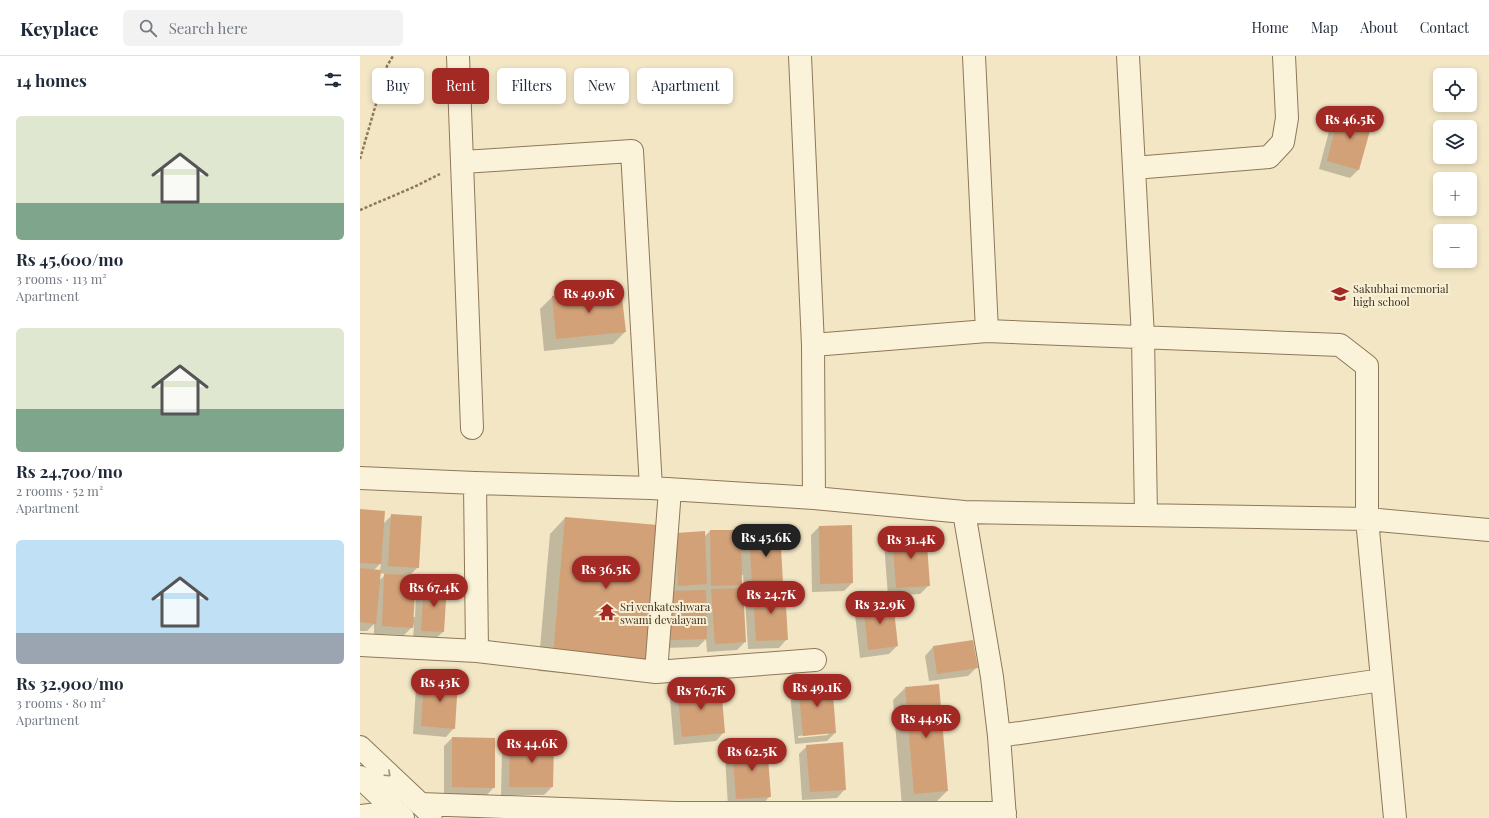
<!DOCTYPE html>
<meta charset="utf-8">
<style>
body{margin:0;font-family:"Playfair Display",serif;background:#f2f2f3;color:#1f2937;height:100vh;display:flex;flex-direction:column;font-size:15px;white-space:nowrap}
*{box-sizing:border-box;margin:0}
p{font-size:13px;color:#747a83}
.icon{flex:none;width:22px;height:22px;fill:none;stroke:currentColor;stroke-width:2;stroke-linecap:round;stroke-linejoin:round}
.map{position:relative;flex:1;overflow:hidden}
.side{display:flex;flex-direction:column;background:#fff;width:360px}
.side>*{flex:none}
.hud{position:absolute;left:12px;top:12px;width:380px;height:36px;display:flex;gap:8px}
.fabs{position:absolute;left:1073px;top:12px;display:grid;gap:8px}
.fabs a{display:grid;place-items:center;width:44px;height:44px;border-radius:6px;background:#fff;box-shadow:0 2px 6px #0003;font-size:20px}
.price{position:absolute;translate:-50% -34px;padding:0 9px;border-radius:14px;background:#a22924;color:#fff;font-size:13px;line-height:26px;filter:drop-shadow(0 1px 2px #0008)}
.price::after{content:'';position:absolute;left:50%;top:24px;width:12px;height:9px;margin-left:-6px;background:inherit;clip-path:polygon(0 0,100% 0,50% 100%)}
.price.selected{background:#222;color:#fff}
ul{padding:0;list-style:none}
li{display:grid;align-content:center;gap:8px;height:212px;padding:0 16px}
li span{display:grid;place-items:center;height:124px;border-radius:6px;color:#555}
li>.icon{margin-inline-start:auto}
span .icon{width:72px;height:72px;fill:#fffc;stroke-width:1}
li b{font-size:17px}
h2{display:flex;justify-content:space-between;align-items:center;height:48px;padding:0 16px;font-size:17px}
.tag{padding:0 14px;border-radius:6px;background:#fff;box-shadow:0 2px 6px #0003;font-size:14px;line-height:36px}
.tag.selected{background:#a22924;color:#fff}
header{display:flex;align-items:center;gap:24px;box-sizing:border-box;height:56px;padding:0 20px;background:#fff;border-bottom:1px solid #e0e1e3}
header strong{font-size:19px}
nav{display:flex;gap:22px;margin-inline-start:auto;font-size:14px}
.search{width:280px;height:36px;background:#f2f2f3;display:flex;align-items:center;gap:10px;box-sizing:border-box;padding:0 14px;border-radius:6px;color:#747a83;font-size:15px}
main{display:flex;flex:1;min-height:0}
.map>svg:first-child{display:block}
.shadow{fill:#0003;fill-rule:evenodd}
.building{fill:#d3a178}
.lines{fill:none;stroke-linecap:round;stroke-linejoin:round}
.minor-casing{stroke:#8e7859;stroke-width:24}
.path{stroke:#8e7859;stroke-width:2.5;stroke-dasharray:3 2;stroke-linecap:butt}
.minor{stroke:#fbf3d9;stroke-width:22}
.oneway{stroke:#9c907c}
.labels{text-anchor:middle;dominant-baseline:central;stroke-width:4;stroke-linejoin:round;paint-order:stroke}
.poi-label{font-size:11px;fill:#3d2e1e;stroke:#f8f0d5;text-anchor:start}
</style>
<header>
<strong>Keyplace</strong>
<div class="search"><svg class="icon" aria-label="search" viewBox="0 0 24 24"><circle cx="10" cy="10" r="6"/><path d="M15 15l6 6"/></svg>Search here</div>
<nav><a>Home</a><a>Map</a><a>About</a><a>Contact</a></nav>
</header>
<main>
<section class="side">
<h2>14 homes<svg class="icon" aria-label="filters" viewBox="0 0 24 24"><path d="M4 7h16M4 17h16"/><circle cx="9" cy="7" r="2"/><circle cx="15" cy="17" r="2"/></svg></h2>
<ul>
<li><span style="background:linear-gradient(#dfe7d0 70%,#7fa58c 0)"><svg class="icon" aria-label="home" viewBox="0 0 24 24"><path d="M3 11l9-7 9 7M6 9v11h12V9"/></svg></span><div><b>Rs 45,600/mo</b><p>3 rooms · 113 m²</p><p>Apartment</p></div></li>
<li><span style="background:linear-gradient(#dfe7d0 65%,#7fa58c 0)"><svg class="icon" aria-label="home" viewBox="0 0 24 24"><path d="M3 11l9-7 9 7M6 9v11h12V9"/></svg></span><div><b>Rs 24,700/mo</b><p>2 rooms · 52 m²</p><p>Apartment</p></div></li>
<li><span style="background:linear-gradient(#bfe0f5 75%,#9aa5b1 0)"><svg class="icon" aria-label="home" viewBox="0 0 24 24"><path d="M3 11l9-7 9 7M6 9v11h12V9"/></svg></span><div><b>Rs 32,900/mo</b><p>3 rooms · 80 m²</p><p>Apartment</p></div></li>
</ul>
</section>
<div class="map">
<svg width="1129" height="762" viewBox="0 0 1129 762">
<rect width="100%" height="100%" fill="#f2e6c5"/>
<path class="shadow" d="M 981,55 L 999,113 L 990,122 L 959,113 L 972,64 Z
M 261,234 L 265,276 L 253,288 L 184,295 L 180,253 L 192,241 Z
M 0,454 L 23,468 L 32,459 L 58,511 L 49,520 L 53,561 L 55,561 L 56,536 L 65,528 L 85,529 L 83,576 L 74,584 L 53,583 L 54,569 L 44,579 L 14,578 L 14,568 L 7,575 L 0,575 ZM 21,507 L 20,515 L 13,515 ZM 19,517 L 26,518 L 19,525 Z
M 205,462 L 269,623 L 178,615 L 190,478 Z
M 491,470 L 492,527 L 484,535 L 452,536 L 451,479 L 459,471 Z
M 350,475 L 381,486 L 389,478 L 421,526 L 414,534 L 427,583 L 419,592 L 388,593 L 385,543 L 393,536 L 384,536 L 383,519 L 381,519 L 381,529 L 377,533 L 385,586 L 377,594 L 347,596 L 346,583 L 338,591 L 303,592 L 308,486 L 344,481 Z
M 533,479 L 569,529 L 560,538 L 528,540 L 524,487 Z
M 503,549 L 537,590 L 529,598 L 500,602 L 495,558 Z
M 573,591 L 617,611 L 608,620 L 569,625 L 565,600 Z
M 65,623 L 94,672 L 86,681 L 53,678 L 56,631 Z
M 471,626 L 475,677 L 467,685 L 435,688 L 430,637 L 439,629 ZM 468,677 L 468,679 L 438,682 L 438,680 Z
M 545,632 L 587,735 L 575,747 L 542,750 L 533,644 Z
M 318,634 L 364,676 L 356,685 L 314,689 L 310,643 Z
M 92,682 L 134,731 L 126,740 L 84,739 L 84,690 Z
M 150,687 L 192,731 L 184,739 L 141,739 L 142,695 Z
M 447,690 L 485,733 L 477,742 L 442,744 L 439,698 Z
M 373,692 L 410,740 L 402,749 L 368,751 L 365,700 Z"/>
<path class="building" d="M 980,54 L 1013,64 L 999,114 L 967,105 Z
M 261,233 L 266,276 L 196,283 L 192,240 Z
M 0,453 L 25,455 L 21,508 L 0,507 Z
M 31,458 L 62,460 L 59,512 L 28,510 Z
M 205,461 L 298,469 L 286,608 L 193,600 Z
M 492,469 L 493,527 L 460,528 L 459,470 Z
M 350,474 L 381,474 L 382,529 L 351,530 Z
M 345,475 L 347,528 L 318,530 L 316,477 Z
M 420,475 L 423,527 L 392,528 L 389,477 Z
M 566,475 L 570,530 L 536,532 L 532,478 Z
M 0,512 L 21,514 L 16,568 L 0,566 Z
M 24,518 L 56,519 L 53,572 L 22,570 Z
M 64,527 L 87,528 L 84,576 L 61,575 Z
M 383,532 L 386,586 L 355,588 L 351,533 Z
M 425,532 L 428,584 L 396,585 L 393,534 Z
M 346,534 L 347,583 L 311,584 L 309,535 Z
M 533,545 L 538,590 L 508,594 L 503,548 Z
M 613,584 L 618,612 L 577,618 L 573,590 Z
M 64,622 L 98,624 L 95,673 L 61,670 Z
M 472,625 L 476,677 L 443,680 L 438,628 Z
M 579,628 L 588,735 L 554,738 L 545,631 Z
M 361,629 L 365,677 L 322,681 L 317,633 Z
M 92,681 L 135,682 L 135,732 L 92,731 Z
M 150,686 L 194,686 L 193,731 L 149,731 Z
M 483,686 L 486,734 L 450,736 L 446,689 Z
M 407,688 L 411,741 L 376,743 L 372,691 Z"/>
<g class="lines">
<g class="minor-casing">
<path id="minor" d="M 98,0 L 112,372
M 440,0 L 453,289 L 454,442
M 768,0 L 783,281 L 786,459
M 103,106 L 272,95 L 291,432
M 774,112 L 909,101 L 923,86 L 927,62 L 924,0
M 627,275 L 980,289 L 1007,310 L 1007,463 L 1035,762
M 453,289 L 627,275 L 614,0
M 0,422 L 115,427 L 291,432 L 454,442 L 604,456 L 1007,463 L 1129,474
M 115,427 L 117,595
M 604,456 L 632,621 L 639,680 L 645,762
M 0,589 L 117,595 L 296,616 L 455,604
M 296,616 L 310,434
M 639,680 L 1022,624
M 0,691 L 71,758
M 0,721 L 43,762
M 60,748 L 316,757 L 645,757
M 0,760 L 37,756"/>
</g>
<path class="path" d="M 0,103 L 27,10 L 33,0
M 0,154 L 54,131 L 80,118"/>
<use href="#minor" class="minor"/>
</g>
<defs><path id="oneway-chevron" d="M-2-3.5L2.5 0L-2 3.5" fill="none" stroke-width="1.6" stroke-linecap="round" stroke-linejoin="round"/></defs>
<use class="oneway" href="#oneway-chevron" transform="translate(28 718) rotate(43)"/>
<defs>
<g id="school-bare" transform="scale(1.38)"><path d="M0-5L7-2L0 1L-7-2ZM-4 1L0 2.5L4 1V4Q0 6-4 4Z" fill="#a22924" stroke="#f8f0d5" stroke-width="2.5" paint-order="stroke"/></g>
<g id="temple-bare" transform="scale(1.38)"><path d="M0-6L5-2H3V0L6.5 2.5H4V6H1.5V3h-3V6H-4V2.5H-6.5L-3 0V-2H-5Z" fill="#a22924" stroke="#f8f0d5" stroke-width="2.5" paint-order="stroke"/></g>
</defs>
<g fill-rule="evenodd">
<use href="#school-bare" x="980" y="238"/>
<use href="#temple-bare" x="247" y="556"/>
</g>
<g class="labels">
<g class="poi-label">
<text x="993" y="232">Sakubhai memorial<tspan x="993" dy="13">high school</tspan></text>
<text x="260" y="550">Sri venkateshwara<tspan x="260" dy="13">swami devalayam</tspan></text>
</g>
</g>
</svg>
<div class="fabs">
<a><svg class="icon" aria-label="locate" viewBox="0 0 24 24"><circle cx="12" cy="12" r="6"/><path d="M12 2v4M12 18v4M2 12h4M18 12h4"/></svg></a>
<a><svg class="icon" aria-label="layers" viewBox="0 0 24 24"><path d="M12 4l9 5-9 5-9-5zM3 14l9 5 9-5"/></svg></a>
<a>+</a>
<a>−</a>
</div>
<b class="price" style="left:990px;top:84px">Rs 46.5K</b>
<b class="price" style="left:229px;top:258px">Rs 49.9K</b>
<b class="price selected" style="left:406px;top:502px">Rs 45.6K</b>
<b class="price" style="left:551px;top:504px">Rs 31.4K</b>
<b class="price" style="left:246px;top:534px">Rs 36.5K</b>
<b class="price" style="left:74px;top:552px">Rs 67.4K</b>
<b class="price" style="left:411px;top:559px">Rs 24.7K</b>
<b class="price" style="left:520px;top:569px">Rs 32.9K</b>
<b class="price" style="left:80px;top:647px">Rs 43K</b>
<b class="price" style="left:457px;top:652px">Rs 49.1K</b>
<b class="price" style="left:341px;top:655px">Rs 76.7K</b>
<b class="price" style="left:566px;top:683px">Rs 44.9K</b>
<b class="price" style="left:172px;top:708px">Rs 44.6K</b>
<b class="price" style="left:392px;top:716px">Rs 62.5K</b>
<div class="hud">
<a class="tag">Buy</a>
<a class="tag selected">Rent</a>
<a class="tag">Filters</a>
<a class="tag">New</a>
<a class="tag">Apartment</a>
</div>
</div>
</main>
